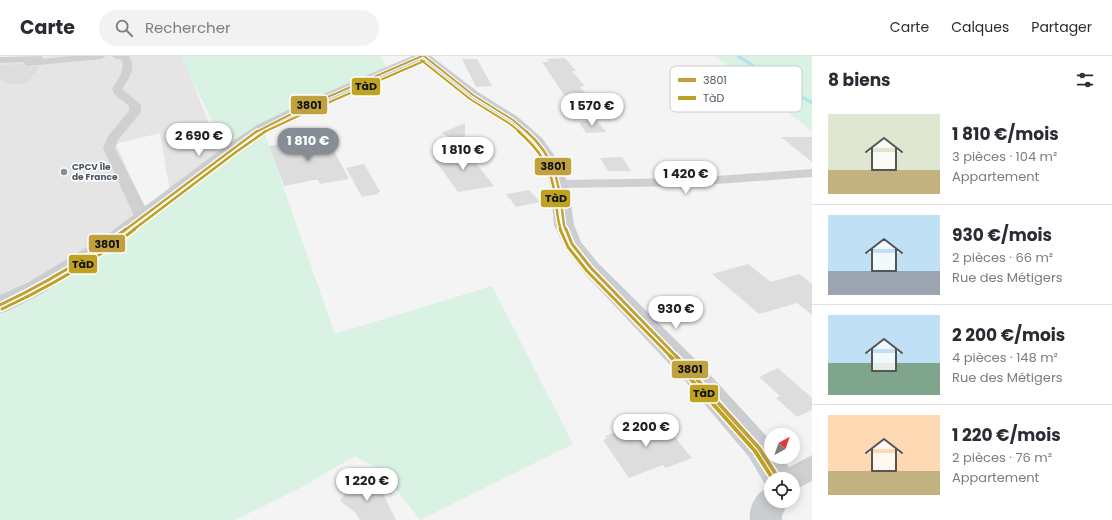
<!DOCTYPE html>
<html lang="fr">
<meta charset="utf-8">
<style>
body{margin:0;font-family:Poppins,sans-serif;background:#f2f2f3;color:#2b2b33;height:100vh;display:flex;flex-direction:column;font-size:15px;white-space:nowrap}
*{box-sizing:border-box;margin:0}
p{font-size:13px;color:#7c7c81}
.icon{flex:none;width:22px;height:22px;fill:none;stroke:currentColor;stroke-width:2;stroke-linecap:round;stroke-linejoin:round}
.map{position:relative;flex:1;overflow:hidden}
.panel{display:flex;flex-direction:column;background:#fff;width:300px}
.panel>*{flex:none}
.needle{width:26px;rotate:40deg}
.controls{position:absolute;left:764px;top:372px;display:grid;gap:8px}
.controls a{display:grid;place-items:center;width:36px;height:36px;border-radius:50%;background:#fff;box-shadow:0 2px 10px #0003;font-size:20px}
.price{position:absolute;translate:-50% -34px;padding:0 9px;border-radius:14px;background:#fff;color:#222;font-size:13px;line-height:26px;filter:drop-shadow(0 1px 2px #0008)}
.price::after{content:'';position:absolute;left:50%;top:24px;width:12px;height:9px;margin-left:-6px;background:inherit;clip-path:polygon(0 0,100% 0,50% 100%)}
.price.selected{background:#868d94;color:#fff}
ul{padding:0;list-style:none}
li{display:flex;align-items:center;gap:12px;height:100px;padding:0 16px}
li+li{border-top:1px solid #e1e1e2}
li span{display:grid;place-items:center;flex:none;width:112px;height:80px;border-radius:0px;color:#555}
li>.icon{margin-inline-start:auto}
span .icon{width:48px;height:48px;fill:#fffc;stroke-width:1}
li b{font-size:17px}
h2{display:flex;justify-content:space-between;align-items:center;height:48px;padding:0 16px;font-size:17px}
header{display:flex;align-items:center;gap:24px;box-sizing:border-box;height:56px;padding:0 20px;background:#fff;border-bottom:1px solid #e1e1e2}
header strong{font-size:19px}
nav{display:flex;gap:22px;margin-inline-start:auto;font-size:14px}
.search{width:280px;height:36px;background:#f2f2f3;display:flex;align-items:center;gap:10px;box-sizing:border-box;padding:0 14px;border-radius:22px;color:#7c7c81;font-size:15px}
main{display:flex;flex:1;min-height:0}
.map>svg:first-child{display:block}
.education{fill:#e6e5e6}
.green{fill:#d9f2e3}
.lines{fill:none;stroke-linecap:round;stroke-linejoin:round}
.stream{stroke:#aee2f0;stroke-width:3}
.building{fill:#ddddde}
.minor{fill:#ced0d2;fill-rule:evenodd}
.major{fill:#caced1;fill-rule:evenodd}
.bus-1-far3-casing{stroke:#fff;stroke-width:4}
.bus-1-far2-casing{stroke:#fff;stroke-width:5}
.bus-1-far1-casing{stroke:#fff;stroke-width:6}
.bus-1-casing{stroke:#fff;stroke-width:7}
.bus-2-far3-casing{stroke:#fff;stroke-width:4}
.bus-2-far2-casing{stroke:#fff;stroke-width:5}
.bus-2-far1-casing{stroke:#fff;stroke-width:6}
.bus-2-casing{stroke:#fff;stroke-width:7}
.bus-1-far3{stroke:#bfa13e;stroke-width:2}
.bus-1-far2{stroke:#bfa13e;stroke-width:2.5}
.bus-1-far1{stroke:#bfa13e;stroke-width:3}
.bus-1{stroke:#bfa13e;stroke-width:4}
.bus-2-far3{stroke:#bfa222;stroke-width:2}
.bus-2-far2{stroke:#bfa222;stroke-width:2.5}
.bus-2-far1{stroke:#bfa222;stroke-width:3}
.bus-2{stroke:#bfa222;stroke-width:4}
.poi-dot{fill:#868d94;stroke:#fff;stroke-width:1.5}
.labels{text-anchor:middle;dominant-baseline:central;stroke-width:3;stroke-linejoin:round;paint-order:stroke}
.far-poi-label{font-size:9px;font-weight:bold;fill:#4a5661;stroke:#fff;text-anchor:start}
.key{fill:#fff;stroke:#c9ccd0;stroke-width:1}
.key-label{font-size:11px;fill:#4a5661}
.line-badge{stroke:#fff;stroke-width:1.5}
.pale-badge-label{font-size:11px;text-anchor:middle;font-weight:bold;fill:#111}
</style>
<header>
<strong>Carte</strong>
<div class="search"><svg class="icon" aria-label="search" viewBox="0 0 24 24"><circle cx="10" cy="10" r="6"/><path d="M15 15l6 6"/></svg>Rechercher</div>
<nav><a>Carte</a><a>Calques</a><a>Partager</a></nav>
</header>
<main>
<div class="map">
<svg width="812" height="464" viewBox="0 0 812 464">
<rect width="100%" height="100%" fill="#f4f4f4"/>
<path class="education" d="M 54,0 L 182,0 L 221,97 L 170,136 L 160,77 L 116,88 L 146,155 L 0,245 L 0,4 Z"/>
<path class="green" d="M 180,0 L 380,0 L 387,12 L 226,93 Z
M 715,0 L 812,0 L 812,75 Z
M 263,73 L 335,278 L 492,230 L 573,388 L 420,464 L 381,414 L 355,400 L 300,432 L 235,464 L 0,464 L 0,253 Z"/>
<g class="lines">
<path class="stream" d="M 738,0 L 812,47"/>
</g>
<path class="building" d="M 565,2 L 576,15 L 572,15 L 585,30 L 580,31 L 595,47 L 570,48 L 542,6 L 550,6 L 546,3 Z
M 462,3 L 477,3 L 492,30 L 476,31 Z
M 23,8 L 28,11 L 40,10 L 34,18 L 32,18 L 32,21 L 28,26 L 13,29 L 0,24 L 0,9 Z
M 596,63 L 606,76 L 586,77 L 579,66 Z
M 465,67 L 465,90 L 441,77 Z
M 326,80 L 349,123 L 320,128 L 318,124 L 314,124 L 284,130 L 269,90 Z
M 781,81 L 812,81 L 812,106 Z
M 465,92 L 466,102 L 472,102 L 494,130 L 458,136 L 435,104 L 443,103 L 438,96 Z
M 617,101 L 622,101 L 631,115 L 608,115 L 600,102 Z
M 364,108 L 380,136 L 378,136 L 378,138 L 362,141 L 346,112 Z
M 529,134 L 540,146 L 516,151 L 506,138 Z
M 748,208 L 771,226 L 799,218 L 812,228 L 812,259 L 797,247 L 759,258 L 712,218 Z
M 778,312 L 812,342 L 812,354 L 797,361 L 776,342 L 780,340 L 759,321 Z
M 658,361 L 692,402 L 666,412 L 663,409 L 629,422 L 603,384 L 607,382 L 605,380 Z
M 357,421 L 383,438 L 396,464 L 360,464 L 356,457 L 340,445 Z"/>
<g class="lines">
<path class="minor" d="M 42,0 L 43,3 L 71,0 L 106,0 L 101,3 L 28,10 L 25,9 L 24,6 L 0,7 L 0,1 Z
M 112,0 L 129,0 C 137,12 129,22 122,33 L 141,49 L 141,56 L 118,84 L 115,92 L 151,162 L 148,165 L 143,167 L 138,165 L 135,162 L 103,92 L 108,80 L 129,55 L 129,50 L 114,38 L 112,33 C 118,24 125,15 122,4 L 114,2 Z
M 812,113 L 812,121 L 691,130 L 559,132 L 554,131 L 552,128 L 554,125 L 559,124 L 691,122 Z
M 812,399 L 812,425 L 793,435 L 793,423 L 781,423 L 784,414 Z"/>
<path class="major" d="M 412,0 L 431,0 L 478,36 L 518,61 L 542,82 L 559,106 L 568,128 L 574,169 L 581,186 L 598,207 L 703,311 L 769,383 L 771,385 L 771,401 L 782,401 L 790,413 L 794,423 L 793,426 L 793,423 L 771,423 L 771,445 L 789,445 L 782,460 L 782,464 L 750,464 C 748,452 756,436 767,432 L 749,401 L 685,325 L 584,217 L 565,192 L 554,169 L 550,128 L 543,106 L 531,88 L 508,67 L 468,42 L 422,4 L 312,53 L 267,75 L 239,95 L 118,189 L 43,237 L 8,255 L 0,257 L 0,239 L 27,227 L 104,181 L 227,89 L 257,69 L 302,47 Z"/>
<g class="bus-1-far3-casing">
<path id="bus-1-far3" d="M 424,0 L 473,39 L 513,64 L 527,76
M 256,76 L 307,50 L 422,0"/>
</g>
<g class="bus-1-far2-casing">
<path id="bus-1-far2" d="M 526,75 C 558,103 559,130 564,169 L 566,174
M 125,174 L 257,75"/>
</g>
<g class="bus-1-far1-casing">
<path id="bus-1-far1" d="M 566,173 L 572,188 L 591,212 L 677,301
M 0,249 C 44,228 87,203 126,173"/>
</g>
<g class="bus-1-casing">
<path id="bus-1" d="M 676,300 L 759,392 L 779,423"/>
</g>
<g class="bus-2-far3-casing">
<path id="bus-2-far3" d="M 421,4 L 470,43 L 510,68 L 520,76
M 264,76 L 309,55 L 424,5"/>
</g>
<g class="bus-2-far2-casing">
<path id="bus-2-far2" d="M 518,75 C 540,94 552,112 555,141 C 557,152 557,164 561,174
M 133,174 L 236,96 L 266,75"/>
</g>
<g class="bus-2-far1-casing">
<path id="bus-2-far1" d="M 560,173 L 568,191 L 587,215 L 671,301
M 2,253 C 49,231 94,205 135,173"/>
</g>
<g class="bus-2-casing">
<path id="bus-2" d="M 670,300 L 755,395 L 773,423"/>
</g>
<use href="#bus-1-far3" class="bus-1-far3"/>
<use href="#bus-1-far2" class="bus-1-far2"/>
<use href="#bus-1-far1" class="bus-1-far1"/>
<use href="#bus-1" class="bus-1"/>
<use href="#bus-2-far3" class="bus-2-far3"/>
<use href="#bus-2-far2" class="bus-2-far2"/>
<use href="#bus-2-far1" class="bus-2-far1"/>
<use href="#bus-2" class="bus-2"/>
</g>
<circle class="poi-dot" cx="64" cy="116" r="4"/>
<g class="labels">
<g class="far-poi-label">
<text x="72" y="111">CPCV Île<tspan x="72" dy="10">de France</tspan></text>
</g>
</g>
<rect x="670" y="10" width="132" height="46" rx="6" class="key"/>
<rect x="678" y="22" width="18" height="4" fill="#bfa13e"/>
<rect x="678" y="40" width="18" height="4" fill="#bfa222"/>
<g class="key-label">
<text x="703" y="28">3801</text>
<text x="703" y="46">TàD</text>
</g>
<g class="line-badge">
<rect x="351" y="21" width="30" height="19" rx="4" fill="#bfa222"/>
<rect x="290" y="39" width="38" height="20" rx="4" fill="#bfa13e"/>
<rect x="534" y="101" width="38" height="19" rx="4" fill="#bfa13e"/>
<rect x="540" y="133" width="31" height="19" rx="4" fill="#bfa222"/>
<rect x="88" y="178" width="38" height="19" rx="4" fill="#bfa13e"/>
<rect x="68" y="198" width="30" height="20" rx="4" fill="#bfa222"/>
<rect x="671" y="304" width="38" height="19" rx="4" fill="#bfa13e"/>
<rect x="689" y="328" width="30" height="19" rx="4" fill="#bfa222"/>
</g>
<g class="pale-badge-label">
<text x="366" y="34">TàD</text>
<text x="309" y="53">3801</text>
<text x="553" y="114">3801</text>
<text x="556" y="146">TàD</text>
<text x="107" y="192">3801</text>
<text x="83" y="212">TàD</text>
<text x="690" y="317">3801</text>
<text x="704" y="341">TàD</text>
</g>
</svg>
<div class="controls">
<a><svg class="needle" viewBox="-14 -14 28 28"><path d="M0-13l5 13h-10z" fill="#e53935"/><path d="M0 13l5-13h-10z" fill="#7c7c81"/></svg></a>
<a><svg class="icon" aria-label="locate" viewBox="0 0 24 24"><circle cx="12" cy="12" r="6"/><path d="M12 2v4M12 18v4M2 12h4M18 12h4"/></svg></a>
</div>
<b class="price" style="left:592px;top:71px">1 570 €</b>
<b class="price" style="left:199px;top:101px">2 690 €</b>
<b class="price selected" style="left:308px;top:106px">1 810 €</b>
<b class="price" style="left:463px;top:115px">1 810 €</b>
<b class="price" style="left:686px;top:139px">1 420 €</b>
<b class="price" style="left:676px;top:274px">930 €</b>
<b class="price" style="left:646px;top:392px">2 200 €</b>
<b class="price" style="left:367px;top:446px">1 220 €</b>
</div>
<section class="panel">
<h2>8 biens<svg class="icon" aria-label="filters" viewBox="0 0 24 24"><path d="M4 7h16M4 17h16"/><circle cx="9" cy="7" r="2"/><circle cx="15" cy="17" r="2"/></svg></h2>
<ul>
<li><span style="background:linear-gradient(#dfe7d0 70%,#c2b280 0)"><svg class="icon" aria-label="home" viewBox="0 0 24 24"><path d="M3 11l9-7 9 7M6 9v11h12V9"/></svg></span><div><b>1 810 €/mois</b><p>3 pièces · 104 m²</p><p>Appartement</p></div></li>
<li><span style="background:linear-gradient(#bfe0f5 70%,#9aa5b1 0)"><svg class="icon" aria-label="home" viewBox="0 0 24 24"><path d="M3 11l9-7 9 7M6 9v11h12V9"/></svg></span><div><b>930 €/mois</b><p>2 pièces · 66 m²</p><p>Rue des Métigers</p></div></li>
<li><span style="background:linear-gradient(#bfe0f5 60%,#7fa58c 0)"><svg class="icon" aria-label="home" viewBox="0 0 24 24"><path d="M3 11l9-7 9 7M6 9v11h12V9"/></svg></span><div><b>2 200 €/mois</b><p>4 pièces · 148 m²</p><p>Rue des Métigers</p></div></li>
<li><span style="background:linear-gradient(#ffd9b3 70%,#c2b280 0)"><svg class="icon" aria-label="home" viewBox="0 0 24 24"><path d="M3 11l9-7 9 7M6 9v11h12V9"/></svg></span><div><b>1 220 €/mois</b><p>2 pièces · 76 m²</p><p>Appartement</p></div></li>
</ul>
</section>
</main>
